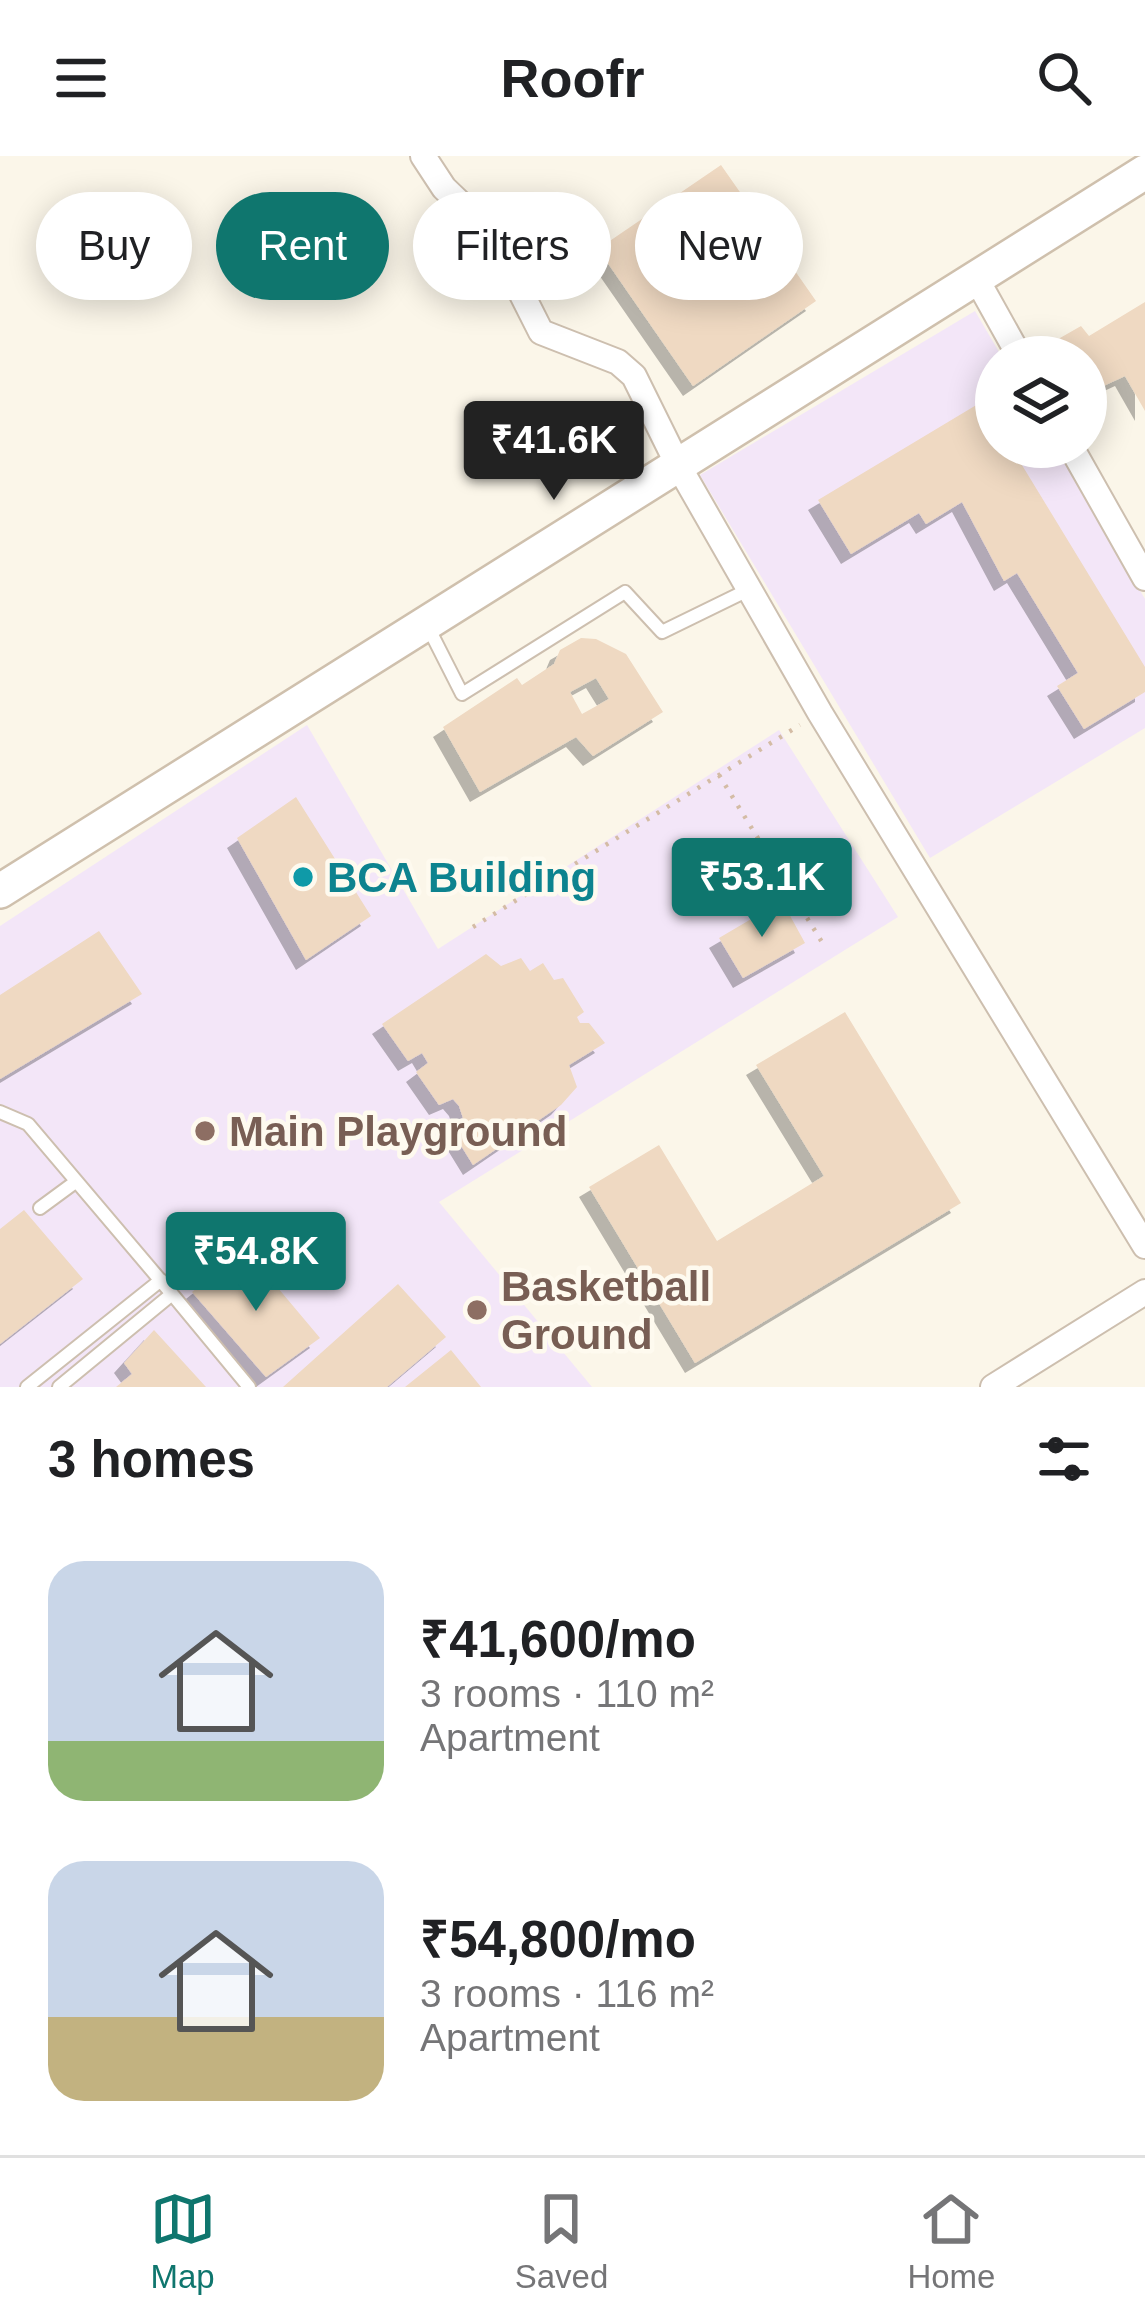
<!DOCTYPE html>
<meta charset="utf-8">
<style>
body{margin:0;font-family:Arial,sans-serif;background:#f6f6f6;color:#202124;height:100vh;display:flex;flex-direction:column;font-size:45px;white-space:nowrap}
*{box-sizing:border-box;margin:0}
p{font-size:39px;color:#757577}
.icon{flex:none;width:66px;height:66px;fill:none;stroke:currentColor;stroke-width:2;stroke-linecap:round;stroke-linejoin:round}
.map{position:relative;height:1231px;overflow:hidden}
.panel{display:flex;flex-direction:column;background:#fff;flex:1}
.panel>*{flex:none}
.hud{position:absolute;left:36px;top:36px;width:1074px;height:108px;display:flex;gap:24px}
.controls{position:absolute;left:975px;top:180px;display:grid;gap:24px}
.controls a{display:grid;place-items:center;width:132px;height:132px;border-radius:50%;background:#fff;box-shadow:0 6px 30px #0003;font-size:60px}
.price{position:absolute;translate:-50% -102px;padding:0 27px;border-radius:12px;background:#0f766e;color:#fff;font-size:39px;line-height:78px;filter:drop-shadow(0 3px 6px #0008)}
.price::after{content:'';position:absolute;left:50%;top:72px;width:36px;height:27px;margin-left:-18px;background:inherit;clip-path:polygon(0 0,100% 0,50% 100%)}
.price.current{background:#222;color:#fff}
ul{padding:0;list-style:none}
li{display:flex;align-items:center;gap:36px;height:300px;padding:0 48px}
li span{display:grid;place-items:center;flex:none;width:336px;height:240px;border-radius:36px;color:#555}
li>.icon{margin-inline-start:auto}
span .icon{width:144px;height:144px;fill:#fffc;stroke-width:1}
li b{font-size:51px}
h2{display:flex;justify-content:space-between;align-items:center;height:144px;padding:0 48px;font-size:51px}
.chip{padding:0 42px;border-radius:54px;background:#fff;box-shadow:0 6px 30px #0003;font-size:42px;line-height:108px}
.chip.current{background:#0f766e;color:#fff}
header{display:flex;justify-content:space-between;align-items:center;height:156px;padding:0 48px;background:#fff;font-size:54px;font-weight:700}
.menu{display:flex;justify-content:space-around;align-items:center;height:168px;border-top:3px solid #e0e0e0;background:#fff;font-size:33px;color:#757577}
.menu a{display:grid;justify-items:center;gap:6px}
.menu .current{color:#0f766e}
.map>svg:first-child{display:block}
.education{fill:#f3e6f8}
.building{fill:#efd9c2;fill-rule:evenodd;filter:url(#shadow)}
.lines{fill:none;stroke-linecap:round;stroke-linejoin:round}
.lane-casing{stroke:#cdbfaf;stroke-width:16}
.street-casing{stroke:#cdbfaf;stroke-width:28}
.secondary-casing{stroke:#cfc0ad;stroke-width:38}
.path{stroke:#d4bca5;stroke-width:4.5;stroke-dasharray:3 9;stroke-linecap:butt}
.lane{stroke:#fff;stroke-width:12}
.street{stroke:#fff;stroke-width:24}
.secondary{stroke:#fff;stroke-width:33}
.culture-dot{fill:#0f9aa8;stroke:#fefaef;stroke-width:4.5}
.education-dot{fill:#8d6e63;stroke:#fefaef;stroke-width:4.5}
.labels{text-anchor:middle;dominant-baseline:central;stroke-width:9;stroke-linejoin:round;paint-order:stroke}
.culture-label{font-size:42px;font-weight:bold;fill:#0d838f;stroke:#fefaef;text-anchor:start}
.education-label{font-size:42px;font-weight:bold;fill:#785e54;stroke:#fefaef;text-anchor:start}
</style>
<header><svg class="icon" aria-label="menu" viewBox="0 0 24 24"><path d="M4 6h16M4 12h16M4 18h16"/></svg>Roofr<svg class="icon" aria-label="search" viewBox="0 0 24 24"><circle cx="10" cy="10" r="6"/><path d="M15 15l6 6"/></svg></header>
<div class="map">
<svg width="1145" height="1231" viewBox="0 0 1145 1231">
<defs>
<filter id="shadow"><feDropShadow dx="-10" dy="10" stdDeviation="0" flood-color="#0004"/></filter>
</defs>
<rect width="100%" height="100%" fill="#fbf6e9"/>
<path class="education" d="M 975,155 L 1002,201 L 996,201 L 996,291 L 1055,291 L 1145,443 L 1145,572 L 930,702 L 700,319 Z
M 307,569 L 438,793 L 779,574 L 898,761 L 439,1046 L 592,1231 L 0,1231 L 0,770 Z"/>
<path class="building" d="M 721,9 L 816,145 L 693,230 L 598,93 Z
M 1145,146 L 1145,255 L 1125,220 L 1086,238 L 1086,201 L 1045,201 L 1060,182 L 1081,170 L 1089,180 Z
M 983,245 L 996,266 L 996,291 L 1011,291 L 1145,511 L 1145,536 L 1084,573 L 1057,530 L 1078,517 L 1017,417 L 1004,425 L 962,346 L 926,368 L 919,357 L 851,398 L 818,344 Z
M 581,482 L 596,483 L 626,498 L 663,556 L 593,600 L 576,581 L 480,636 L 443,571 L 517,522 L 522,529 L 554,508 L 560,494 ZM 596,522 L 609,543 L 582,558 L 570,536 Z
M 296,641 L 371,760 L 306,804 L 237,682 Z
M 782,745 L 805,787 L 743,822 L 719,782 Z
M 99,775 L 142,838 L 0,923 L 0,839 Z
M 486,798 L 501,810 L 521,802 L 530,815 L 543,807 L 554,824 L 563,822 L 584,856 L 577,861 L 580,867 L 589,867 L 605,887 L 569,909 L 577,931 L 561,949 L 473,1009 L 449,970 L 463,962 L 459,950 L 453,943 L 439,949 L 416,916 L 428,907 L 422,897 L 408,905 L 382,868 Z
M 845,856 L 961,1047 L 695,1207 L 589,1031 L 659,989 L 717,1085 L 824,1020 L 756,909 Z
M 24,1054 L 83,1123 L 0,1188 L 0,1073 Z
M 246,1094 L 320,1182 L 266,1221 L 192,1136 Z
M 398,1128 L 446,1181 L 387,1231 L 283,1231 Z
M 154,1174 L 206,1231 L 116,1231 L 132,1218 L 124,1207 Z
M 451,1194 L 481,1231 L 405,1231 Z"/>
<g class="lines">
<g class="lane-casing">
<path id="lane" d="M 427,469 L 462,538 L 625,436 L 662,476 L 750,433
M 0,956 L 28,968 L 172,1138
M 40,1052 L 74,1027
M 27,1231 L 161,1124
M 59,1231 L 172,1138 L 249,1231"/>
</g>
<g class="street-casing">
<path id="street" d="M 423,0 L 444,32 L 491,77 L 541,176 L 618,206 L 634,220 L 678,309 L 820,557 L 1145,1090
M 976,122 L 1020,201
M 1071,291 L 1145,422
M 993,1231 L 1145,1136"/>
</g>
<g class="secondary-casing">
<path id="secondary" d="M 0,735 L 1145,16"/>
</g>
<path class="path" d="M 719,619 L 825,791
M 782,745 L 802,754
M 473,771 L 800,569"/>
<use href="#lane" class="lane"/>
<use href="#street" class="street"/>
<use href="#secondary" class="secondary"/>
</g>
<circle class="culture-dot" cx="303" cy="721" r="12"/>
<g class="education-dot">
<circle cx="205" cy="975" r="12"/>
<circle cx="477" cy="1154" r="12"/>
</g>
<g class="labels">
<g class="culture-label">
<text x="327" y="721">BCA Building</text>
</g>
<g class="education-label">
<text x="229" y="975">Main Playground</text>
<text x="501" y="1130">Basketball<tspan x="501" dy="48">Ground</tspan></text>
</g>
</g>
</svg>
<div class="controls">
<a><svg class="icon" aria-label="layers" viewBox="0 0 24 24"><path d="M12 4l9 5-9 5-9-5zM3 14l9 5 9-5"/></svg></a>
</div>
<b class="price current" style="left:554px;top:347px">₹41.6K</b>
<b class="price" style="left:762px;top:784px">₹53.1K</b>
<b class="price" style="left:256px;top:1158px">₹54.8K</b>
<div class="hud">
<a class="chip">Buy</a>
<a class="chip current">Rent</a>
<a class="chip">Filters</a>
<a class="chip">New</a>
</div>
</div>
<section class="panel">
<h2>3 homes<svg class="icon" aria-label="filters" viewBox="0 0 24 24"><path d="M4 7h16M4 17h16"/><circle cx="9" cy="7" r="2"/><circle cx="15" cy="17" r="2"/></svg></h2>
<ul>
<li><span style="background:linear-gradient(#c9d6e8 75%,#8fb573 0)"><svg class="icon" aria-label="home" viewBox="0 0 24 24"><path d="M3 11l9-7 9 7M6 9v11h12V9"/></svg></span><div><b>₹41,600/mo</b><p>3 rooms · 110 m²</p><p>Apartment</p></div></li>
<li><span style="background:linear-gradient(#c9d6e8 65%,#c2b280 0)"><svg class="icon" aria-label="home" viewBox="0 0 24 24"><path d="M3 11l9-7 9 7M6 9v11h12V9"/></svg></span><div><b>₹54,800/mo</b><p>3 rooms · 116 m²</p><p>Apartment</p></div></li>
</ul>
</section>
<nav class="menu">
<a class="current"><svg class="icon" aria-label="map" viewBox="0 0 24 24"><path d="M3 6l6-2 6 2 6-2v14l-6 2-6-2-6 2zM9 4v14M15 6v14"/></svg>Map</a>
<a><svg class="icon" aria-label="saved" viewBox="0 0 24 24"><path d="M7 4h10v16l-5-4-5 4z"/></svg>Saved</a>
<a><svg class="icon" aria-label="home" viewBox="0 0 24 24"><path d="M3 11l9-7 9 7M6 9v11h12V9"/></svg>Home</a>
</nav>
